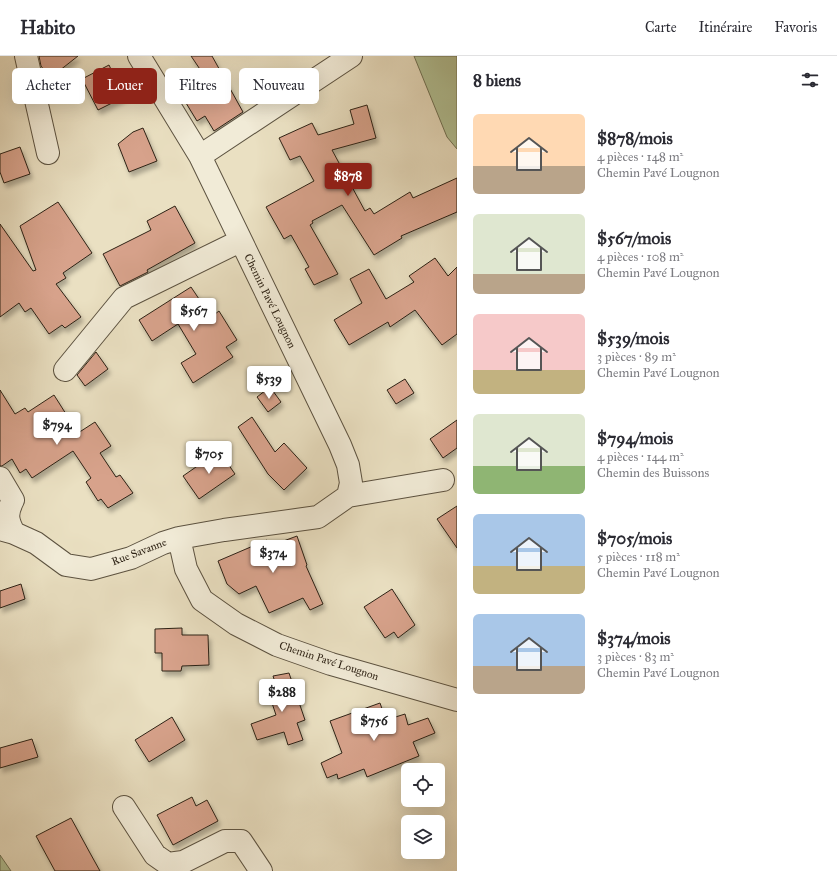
<!DOCTYPE html>
<html lang="fr">
<meta charset="utf-8">
<style>
body{margin:0;font-family:"IM FELL Great Primer",serif;background:#f2f2f3;color:#2b2b33;height:100vh;display:flex;flex-direction:column;font-size:15px;white-space:nowrap}
*{box-sizing:border-box;margin:0}
p{font-size:13px;color:#7c7c81}
.icon{flex:none;width:22px;height:22px;fill:none;stroke:currentColor;stroke-width:2;stroke-linecap:round;stroke-linejoin:round}
.map{position:relative;flex:1;overflow:hidden}
.panel{display:flex;flex-direction:column;background:#fff;width:380px}
.panel>*{flex:none}
.guide{position:absolute;left:12px;top:12px;width:380px;height:36px;display:flex;gap:8px}
.controls{position:absolute;left:401px;top:707px;display:grid;gap:8px}
.controls a{display:grid;place-items:center;width:44px;height:44px;border-radius:6px;background:#fff;box-shadow:0 4px 16px #0002;font-size:20px}
.price{position:absolute;translate:-50% -34px;padding:0 9px;border-radius:4px;background:#fff;color:#222;font-size:13px;line-height:26px;filter:drop-shadow(0 1px 2px #0008)}
.price::after{content:'';position:absolute;left:50%;top:24px;width:12px;height:9px;margin-left:-6px;background:inherit;clip-path:polygon(0 0,100% 0,50% 100%)}
.price.current{background:#8f2418;color:#fff}
ul{padding:0;list-style:none}
li{display:flex;align-items:center;gap:12px;height:100px;padding:0 16px}
li span{display:grid;place-items:center;flex:none;width:112px;height:80px;border-radius:6px;color:#555}
li>.icon{margin-inline-start:auto}
span .icon{width:48px;height:48px;fill:#fffc;stroke-width:1}
li b{font-size:17px}
h2{display:flex;justify-content:space-between;align-items:center;height:48px;padding:0 16px;font-size:17px}
.chip{padding:0 14px;border-radius:6px;background:#fff;box-shadow:0 4px 16px #0002;font-size:14px;line-height:36px}
.chip.current{background:#8f2418;color:#fff}
header{display:flex;align-items:center;gap:24px;box-sizing:border-box;height:56px;padding:0 20px;background:#fff;border-bottom:1px solid #e1e1e2}
header strong{font-size:19px}
nav{display:flex;gap:22px;margin-inline-start:auto;font-size:14px}
main{display:flex;flex:1;min-height:0}
.map>svg:first-child{display:block}
.green{fill:#b3c397;stroke:#707256}
.building{fill:#d7a28b;stroke:#2d2215;filter:url(#shadow)}
.lines{fill:none;stroke-linecap:round;stroke-linejoin:round}
.minor-casing{stroke:#5c5240;stroke-width:24}
.minor{stroke:#f1ebd7;stroke-width:22}
.labels{text-anchor:middle;dominant-baseline:central;stroke-width:3;stroke-linejoin:round;paint-order:stroke}
.street-label{font-size:11px;fill:#2d2215;stroke:#f1ebd7}
</style>
<header>
<strong>Habito</strong>
<nav><a>Carte</a><a>Itinéraire</a><a>Favoris</a></nav>
</header>
<main>
<div class="map">
<svg width="457" height="815" viewBox="0 0 457 815">
<defs>
<filter id="shadow"><feDropShadow dx="2.5" dy="4.5" stdDeviation="2" flood-color="#0004"/></filter>
</defs>
<rect width="100%" height="100%" fill="#eae0c2"/>
<filter id="stains"><feTurbulence type="fractalNoise" baseFrequency=".005" numOctaves="4"/><feColorMatrix values="0 0 0 0 .2 0 0 0 0 .09 0 0 0 0 .02 0 0 0 .5 -.17"/></filter>
<radialGradient id="worn" r=".72"><stop offset=".6" stop-color="#630" stop-opacity="0"/><stop offset="1" stop-color="#630" stop-opacity=".3"/></radialGradient>
<path class="green" d="M 414,0 L 457,0 L 457,93 L 447,81 Z
M 0,799 L 11,815 L 0,815 Z"/>
<path class="building" d="M 39,0 L 78,0 L 50,22 L 41,10 Z
M 191,0 L 212,0 L 243,56 L 214,75 L 205,60 L 197,65 L 186,47 L 212,31 Z
M 109,9 L 124,41 L 98,54 L 82,23 Z
M 367,49 L 376,82 L 332,94 L 365,155 L 370,152 L 374,158 L 410,136 L 413,142 L 457,122 L 457,156 L 401,180 L 402,182 L 374,199 L 342,149 L 312,165 L 313,167 L 310,169 L 338,218 L 314,229 L 305,213 L 309,211 L 291,179 L 284,183 L 266,151 L 314,125 L 300,100 L 290,104 L 279,82 L 312,67 L 318,79 L 354,68 L 350,54 Z
M 143,72 L 157,105 L 129,116 L 118,88 L 133,76 Z
M 20,91 L 30,118 L 4,127 L 0,116 L 0,98 Z
M 58,146 L 92,197 L 63,217 L 66,222 L 56,228 L 81,261 L 65,272 L 62,269 L 49,278 L 31,252 L 25,256 L 19,247 L 0,261 L 0,168 L 33,215 L 36,214 L 20,170 Z
M 175,150 L 195,187 L 147,214 L 148,216 L 120,230 L 103,198 L 151,174 L 147,165 Z
M 435,202 L 448,220 L 457,211 L 457,278 L 442,289 L 415,254 L 390,271 L 388,266 L 349,289 L 334,264 L 362,247 L 350,223 L 369,213 L 386,243 L 414,226 L 409,220 Z
M 191,231 L 211,261 L 219,255 L 237,284 L 226,291 L 233,301 L 193,327 L 181,307 L 196,298 L 178,268 L 152,285 L 139,264 Z
M 96,296 L 108,313 L 85,330 L 77,319 Z
M 405,323 L 414,337 L 396,348 L 387,334 Z
M 270,331 L 281,346 L 268,356 L 257,341 Z
M 0,334 L 15,358 L 25,352 L 28,356 L 54,339 L 78,377 L 95,366 L 111,390 L 100,397 L 116,421 L 120,419 L 133,437 L 108,452 L 101,443 L 98,445 L 86,426 L 91,422 L 73,395 L 32,422 L 26,413 L 20,417 L 12,403 L 2,410 L 0,410 Z
M 252,361 L 275,396 L 284,387 L 307,412 L 284,434 L 268,418 L 238,371 Z
M 457,364 L 457,392 L 443,402 L 430,383 Z
M 219,395 L 235,418 L 199,443 L 183,420 Z
M 457,450 L 457,492 L 437,463 Z
M 297,480 L 307,509 L 306,510 L 323,548 L 310,554 L 303,542 L 269,557 L 256,530 L 239,538 L 227,528 L 218,505 L 267,484 L 270,490 Z
M 21,528 L 25,543 L 0,552 L 0,535 Z
M 392,533 L 415,569 L 398,582 L 394,576 L 385,582 L 364,551 Z
M 182,572 L 182,579 L 208,579 L 209,609 L 182,610 L 181,615 L 162,615 L 162,597 L 155,597 L 155,573 Z
M 289,617 L 305,664 L 297,667 L 303,684 L 288,689 L 284,676 L 257,684 L 251,668 L 276,659 L 269,638 L 278,635 L 273,620 Z
M 380,647 L 386,664 L 405,658 L 408,669 L 428,662 L 435,677 L 413,686 L 419,700 L 367,721 L 364,713 L 338,723 L 337,718 L 327,722 L 321,707 L 342,697 L 330,665 Z
M 172,661 L 185,684 L 149,706 L 135,684 Z
M 32,683 L 38,701 L 0,712 L 0,692 Z
M 192,741 L 196,750 L 207,744 L 218,765 L 173,789 L 157,759 Z
M 71,762 L 90,797 L 100,815 L 55,815 L 36,780 Z"/>
<g class="lines">
<g class="minor-casing">
<path id="minor" d="M 26,0 L 48,97
M 139,0 L 200,100 L 340,389 L 348,409 L 351,427 L 348,440 L 318,461 L 224,474 L 179,482 L 186,513 L 202,544 L 236,568 L 277,589 L 331,608 L 457,644
M 200,100 L 351,0
M 65,314 L 124,242 L 240,185
M 0,422 L 13,444 C 6,458 7,464 14,477
M 348,440 L 443,424
M 0,473 L 14,477 L 36,487 L 66,509 L 91,513 L 131,502 L 163,487 L 179,482
M 124,751 L 155,799 L 168,808 L 183,806 L 225,785 L 241,785 L 261,815"/>
</g>
<use href="#minor" class="minor"/>
</g>
<g class="labels">
<g class="street-label">
<text transform="translate(270 245) rotate(64)">Chemin Pavé Lougnon</text>
<text transform="translate(139 496) rotate(-21)">Rue Savanne</text>
<text transform="translate(329 605) rotate(18)">Chemin Pavé Lougnon</text>
</g>
</g>
<rect width="100%" height="100%" filter="url(#stains)"/>
<rect width="100%" height="100%" fill="url(#worn)"/>
</svg>
<div class="controls">
<a><svg class="icon" aria-label="locate" viewBox="0 0 24 24"><circle cx="12" cy="12" r="6"/><path d="M12 2v4M12 18v4M2 12h4M18 12h4"/></svg></a>
<a><svg class="icon" aria-label="layers" viewBox="0 0 24 24"><path d="M12 4l9 5-9 5-9-5zM3 14l9 5 9-5"/></svg></a>
</div>
<b class="price current" style="left:348px;top:141px">$878</b>
<b class="price" style="left:194px;top:276px">$567</b>
<b class="price" style="left:269px;top:344px">$539</b>
<b class="price" style="left:57px;top:390px">$794</b>
<b class="price" style="left:209px;top:419px">$705</b>
<b class="price" style="left:273px;top:518px">$374</b>
<b class="price" style="left:282px;top:657px">$288</b>
<b class="price" style="left:374px;top:686px">$756</b>
<div class="guide">
<a class="chip">Acheter</a>
<a class="chip current">Louer</a>
<a class="chip">Filtres</a>
<a class="chip">Nouveau</a>
</div>
</div>
<section class="panel">
<h2>8 biens<svg class="icon" aria-label="filters" viewBox="0 0 24 24"><path d="M4 7h16M4 17h16"/><circle cx="9" cy="7" r="2"/><circle cx="15" cy="17" r="2"/></svg></h2>
<ul>
<li><span style="background:linear-gradient(#ffd9b3 65%,#b9a48a 0)"><svg class="icon" aria-label="home" viewBox="0 0 24 24"><path d="M3 11l9-7 9 7M6 9v11h12V9"/></svg></span><div><b>$878/mois</b><p>4 pièces · 148 m²</p><p>Chemin Pavé Lougnon</p></div></li>
<li><span style="background:linear-gradient(#dfe7d0 75%,#b9a48a 0)"><svg class="icon" aria-label="home" viewBox="0 0 24 24"><path d="M3 11l9-7 9 7M6 9v11h12V9"/></svg></span><div><b>$567/mois</b><p>4 pièces · 108 m²</p><p>Chemin Pavé Lougnon</p></div></li>
<li><span style="background:linear-gradient(#f6c9c9 70%,#c2b280 0)"><svg class="icon" aria-label="home" viewBox="0 0 24 24"><path d="M3 11l9-7 9 7M6 9v11h12V9"/></svg></span><div><b>$539/mois</b><p>3 pièces · 89 m²</p><p>Chemin Pavé Lougnon</p></div></li>
<li><span style="background:linear-gradient(#dfe7d0 65%,#8fb573 0)"><svg class="icon" aria-label="home" viewBox="0 0 24 24"><path d="M3 11l9-7 9 7M6 9v11h12V9"/></svg></span><div><b>$794/mois</b><p>4 pièces · 144 m²</p><p>Chemin des Buissons</p></div></li>
<li><span style="background:linear-gradient(#a9c7e8 65%,#c2b280 0)"><svg class="icon" aria-label="home" viewBox="0 0 24 24"><path d="M3 11l9-7 9 7M6 9v11h12V9"/></svg></span><div><b>$705/mois</b><p>5 pièces · 118 m²</p><p>Chemin Pavé Lougnon</p></div></li>
<li><span style="background:linear-gradient(#a9c7e8 65%,#b9a48a 0)"><svg class="icon" aria-label="home" viewBox="0 0 24 24"><path d="M3 11l9-7 9 7M6 9v11h12V9"/></svg></span><div><b>$374/mois</b><p>3 pièces · 83 m²</p><p>Chemin Pavé Lougnon</p></div></li>
</ul>
</section>
</main>
